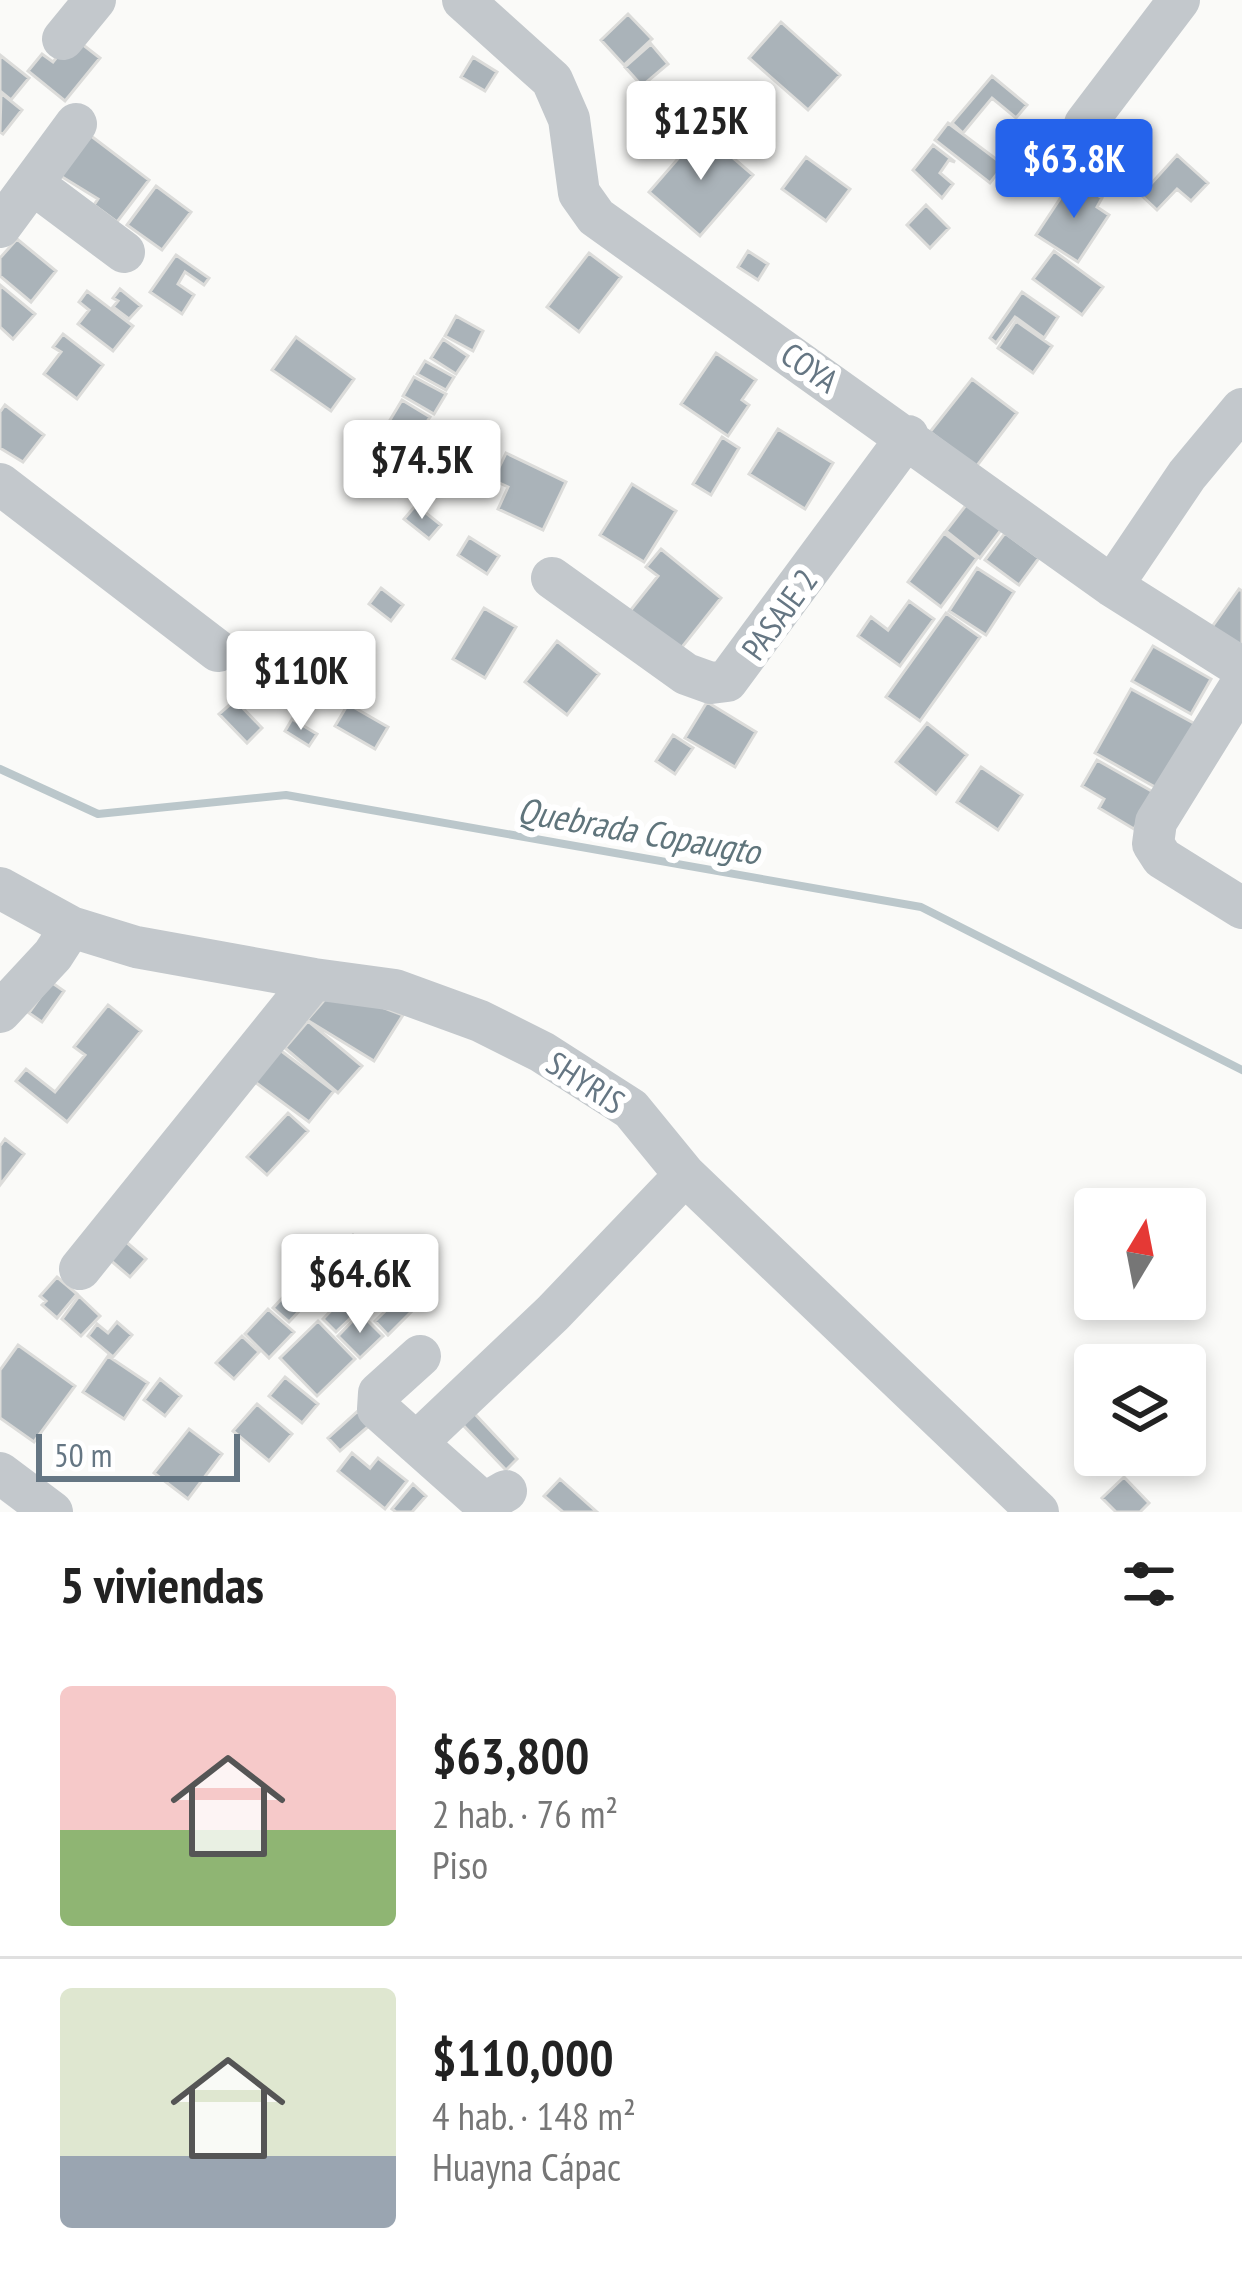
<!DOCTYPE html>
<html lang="es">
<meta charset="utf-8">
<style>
body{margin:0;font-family:"PT Sans Narrow",sans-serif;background:#f6f6f6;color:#222;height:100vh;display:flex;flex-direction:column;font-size:45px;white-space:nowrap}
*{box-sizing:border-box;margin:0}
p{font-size:39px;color:#767676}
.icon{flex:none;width:66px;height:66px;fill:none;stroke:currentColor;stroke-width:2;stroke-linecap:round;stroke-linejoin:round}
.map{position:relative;height:1512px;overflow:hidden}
.panel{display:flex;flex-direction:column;background:#fff;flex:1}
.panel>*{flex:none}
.needle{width:78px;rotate:10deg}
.tools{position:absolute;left:1074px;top:1188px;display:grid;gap:24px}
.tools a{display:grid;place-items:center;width:132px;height:132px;border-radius:12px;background:#fff;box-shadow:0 6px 18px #0003;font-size:60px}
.scale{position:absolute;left:36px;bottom:30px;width:204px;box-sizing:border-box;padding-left:12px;border:6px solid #657683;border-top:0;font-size:33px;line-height:42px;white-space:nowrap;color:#657683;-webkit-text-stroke:9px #fff;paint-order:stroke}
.price{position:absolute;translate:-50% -102px;padding:0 27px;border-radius:12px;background:#fff;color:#222;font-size:39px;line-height:78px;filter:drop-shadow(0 3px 6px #0008)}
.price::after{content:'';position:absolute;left:50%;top:72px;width:36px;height:27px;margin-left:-18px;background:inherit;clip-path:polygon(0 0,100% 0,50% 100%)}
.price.current{background:#2563eb;color:#fff}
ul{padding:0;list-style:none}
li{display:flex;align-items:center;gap:36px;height:300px;padding:0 60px}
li+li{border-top:3px solid #e0e0e0}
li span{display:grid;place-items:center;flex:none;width:336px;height:240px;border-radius:12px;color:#555}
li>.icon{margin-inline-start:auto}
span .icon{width:144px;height:144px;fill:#fffc;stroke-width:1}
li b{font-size:51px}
h2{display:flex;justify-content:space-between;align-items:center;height:144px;padding:0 60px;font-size:51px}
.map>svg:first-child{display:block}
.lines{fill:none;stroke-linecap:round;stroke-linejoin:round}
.stream{stroke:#bbc7cb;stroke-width:8}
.building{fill:#aab3b9;stroke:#dcdcda;stroke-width:3}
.minor{stroke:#c3c8cc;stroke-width:42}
.labels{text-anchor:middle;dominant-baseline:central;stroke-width:12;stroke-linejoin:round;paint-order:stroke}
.street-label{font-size:33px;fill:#657683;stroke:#fff}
.water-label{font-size:36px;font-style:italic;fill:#60757c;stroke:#fff}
</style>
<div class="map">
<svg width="1242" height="1512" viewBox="0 0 1242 1512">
<rect width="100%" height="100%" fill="#fafaf8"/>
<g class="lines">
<path class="stream" d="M 0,769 L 98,814 L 286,795 L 921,907 L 1242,1070"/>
</g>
<path class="building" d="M 628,14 L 652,39 L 624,65 L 601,40 Z
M 781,22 L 840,75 L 808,110 L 749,58 Z
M 73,37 L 100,58 L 65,101 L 28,71 L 42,54 L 53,62 Z
M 651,44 L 668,64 L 642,86 L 625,67 Z
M 0,55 L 29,78 L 11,100 L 0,91 Z
M 473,57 L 497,72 L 485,91 L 461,77 Z
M 992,76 L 1027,105 L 1016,118 L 992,98 L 963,133 L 952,123 Z
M 1,93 L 22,110 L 3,134 L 0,132 Z
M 948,123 L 1004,165 L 990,183 L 935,140 Z
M 78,126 L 149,180 L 117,222 L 94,205 L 98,199 L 59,175 Z
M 702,131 L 753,175 L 700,236 L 649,192 Z
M 933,145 L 955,162 L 949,160 L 940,173 L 953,184 L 942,198 L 913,170 Z
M 1177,155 L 1208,183 L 1191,201 L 1177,189 L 1157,210 L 1141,195 Z
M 806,157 L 850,189 L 826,221 L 782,189 Z
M 1073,179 L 1102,198 L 1097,207 L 1109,215 L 1078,262 L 1036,235 Z
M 156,186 L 191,212 L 162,250 L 127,225 Z
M 926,205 L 949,228 L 930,248 L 907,225 Z
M 17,239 L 56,271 L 31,302 L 0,276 L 0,258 Z
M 748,251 L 768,264 L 758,280 L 738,267 Z
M 1054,251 L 1103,287 L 1082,315 L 1033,279 Z
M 589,253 L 621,277 L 579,332 L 547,307 Z
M 176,255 L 209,278 L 204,285 L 185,272 L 178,284 L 194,295 L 182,314 L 150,292 Z
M 0,285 L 35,314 L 13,339 L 0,327 Z
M 120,289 L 141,306 L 129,319 L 113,307 L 118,301 L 113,298 Z
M 87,291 L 133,326 L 113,351 L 78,324 L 89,310 L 79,302 Z
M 1022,292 L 1058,317 L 1044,338 L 1015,317 L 996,343 L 990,338 Z
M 456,316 L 483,331 L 473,351 L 445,336 Z
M 1016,321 L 1052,346 L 1033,373 L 998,348 Z
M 63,334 L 103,365 L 77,399 L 44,374 L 61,352 L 53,347 Z
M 296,337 L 354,379 L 331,411 L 272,370 Z
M 443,339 L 468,356 L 456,374 L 431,358 Z
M 716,353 L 756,380 L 742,400 L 749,405 L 728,436 L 681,404 Z
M 425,361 L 454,377 L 446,390 L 417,374 Z
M 414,377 L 446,394 L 434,414 L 403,396 Z
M 972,379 L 1017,413 L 976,467 L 930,432 Z
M 402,400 L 430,417 L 417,437 L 390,420 Z
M 5,405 L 44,435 L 23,462 L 0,448 L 0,412 Z
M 389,424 L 415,439 L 405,454 L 379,439 Z
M 778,429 L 833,463 L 805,509 L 749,474 Z
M 722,437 L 739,448 L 711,495 L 693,484 Z
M 506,453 L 566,482 L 543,530 L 498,509 L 508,487 L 493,480 Z
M 632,484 L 676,511 L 644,562 L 600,535 Z
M 970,500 L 1004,526 L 980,558 L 946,531 Z
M 416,505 L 441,525 L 429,539 L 404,519 Z
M 944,533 L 977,558 L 941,607 L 908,582 Z
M 1005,533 L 1039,558 L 1019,585 L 985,560 Z
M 469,537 L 499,556 L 487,574 L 458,555 Z
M 661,549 L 721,598 L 675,656 L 626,616 L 658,576 L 646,567 Z
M 977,568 L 1014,592 L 986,635 L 949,611 Z
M 381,588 L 403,605 L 391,621 L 369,604 Z
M 1239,589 L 1242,591 L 1242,648 L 1212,627 Z
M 909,601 L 934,619 L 900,666 L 858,636 L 871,617 L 888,630 Z
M 484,608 L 516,627 L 485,678 L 453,659 Z
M 946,613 L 980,637 L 920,721 L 886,697 Z
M 557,641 L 599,674 L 567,715 L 525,682 Z
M 1153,646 L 1211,679 L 1191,714 L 1132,681 Z
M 333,652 L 355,667 L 328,705 L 307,690 Z
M 1131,689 L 1199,726 L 1162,791 L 1095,753 Z
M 235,700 L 262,728 L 247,743 L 219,714 Z
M 707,702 L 756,732 L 735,767 L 685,738 Z
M 348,704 L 388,727 L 375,749 L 335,726 Z
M 292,719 L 317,734 L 309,746 L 285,731 Z
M 927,723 L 967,755 L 936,794 L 896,762 Z
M 673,735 L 693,748 L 675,774 L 656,761 Z
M 1097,760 L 1155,793 L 1134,829 L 1099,808 L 1104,799 L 1082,786 Z
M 981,767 L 1022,795 L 998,830 L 957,802 Z
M 51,982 L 64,991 L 42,1022 L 29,1013 Z
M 334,989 L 403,1015 L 374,1061 L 307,1020 Z
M 108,1005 L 141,1031 L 67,1122 L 16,1081 L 26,1069 L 55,1092 L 85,1055 L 74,1047 Z
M 308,1021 L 362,1066 L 338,1093 L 285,1048 Z
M 280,1050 L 334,1091 L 309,1122 L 255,1082 Z
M 288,1113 L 308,1131 L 267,1175 L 247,1157 Z
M 5,1139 L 24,1154 L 0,1185 L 0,1146 Z
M 353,1235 L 367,1247 L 350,1266 L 336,1254 Z
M 125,1241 L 146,1259 L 130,1277 L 109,1259 Z
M 322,1251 L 336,1262 L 303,1303 L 288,1291 Z
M 338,1264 L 356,1280 L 341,1296 L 323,1281 Z
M 57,1277 L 77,1294 L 57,1318 L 42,1305 L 46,1301 L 40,1296 Z
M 418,1279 L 431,1292 L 388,1335 L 375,1321 Z
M 286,1294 L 302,1308 L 289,1322 L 273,1308 Z
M 346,1295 L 360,1309 L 336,1332 L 323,1319 Z
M 79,1296 L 100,1316 L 81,1336 L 62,1319 Z
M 268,1309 L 294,1332 L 269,1358 L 245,1334 Z
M 360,1313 L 383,1336 L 360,1358 L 338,1336 Z
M 318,1321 L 355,1359 L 317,1396 L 280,1358 Z
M 117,1322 L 132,1335 L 113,1357 L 88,1336 L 97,1324 L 108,1333 Z
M 242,1336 L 259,1352 L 234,1379 L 216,1363 Z
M 18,1345 L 75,1386 L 34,1442 L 0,1418 L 0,1370 Z
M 108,1356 L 148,1383 L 124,1419 L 83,1392 Z
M 285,1377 L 318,1404 L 302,1423 L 269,1396 Z
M 160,1379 L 181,1396 L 165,1416 L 144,1400 Z
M 257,1404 L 292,1434 L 269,1461 L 233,1431 Z
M 358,1411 L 370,1425 L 340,1451 L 328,1438 Z
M 474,1413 L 517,1459 L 506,1470 L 462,1424 Z
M 189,1429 L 222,1454 L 188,1499 L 154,1473 Z
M 352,1453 L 370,1468 L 378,1458 L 407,1481 L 385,1509 L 338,1471 Z
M 1124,1477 L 1149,1503 L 1140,1512 L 1116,1512 L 1102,1498 Z
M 560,1479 L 597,1512 L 563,1512 L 544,1496 Z
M 413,1484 L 426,1496 L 412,1512 L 396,1512 L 392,1509 Z"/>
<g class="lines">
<path class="minor" d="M 463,0 L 552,80 L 569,119 L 579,193 L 596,217 L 1112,586 L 1242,668
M 63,39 L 95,0
M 1085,124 L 1179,0
M 33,184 L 124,252
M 0,227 L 76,124
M 0,484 L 218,651
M 552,578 L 686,674 L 711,683 L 727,681 L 908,436
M 1112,586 L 1187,475 L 1242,409
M 1242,683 L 1156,822 L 1153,844 L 1162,858 L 1242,908
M 0,888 L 71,927 L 136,947 L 314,979 L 395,990 L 480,1021 L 542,1052 L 631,1109 L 685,1175 L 1038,1512
M 0,1012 L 53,955 L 71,927
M 80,1269 L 314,979
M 420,1356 L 379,1393 L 378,1409 L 478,1498 L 492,1499 L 506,1491
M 416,1443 L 553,1313 L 685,1175
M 0,1473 L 52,1512"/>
</g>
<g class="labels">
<g class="street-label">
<text transform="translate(810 367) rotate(35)">COYA</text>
<text transform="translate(779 614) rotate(-54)">PASAJE 2</text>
<text transform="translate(586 1082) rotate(33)">SHYRIS</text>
</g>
<g class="water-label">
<text transform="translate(639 830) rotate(10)">Quebrada Copaugto</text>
</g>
</g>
</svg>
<div class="tools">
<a><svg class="needle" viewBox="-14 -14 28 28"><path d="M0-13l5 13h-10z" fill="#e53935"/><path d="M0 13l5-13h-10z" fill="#767676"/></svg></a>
<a><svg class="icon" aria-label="layers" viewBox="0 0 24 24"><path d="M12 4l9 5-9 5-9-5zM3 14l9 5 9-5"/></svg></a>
</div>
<div class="scale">50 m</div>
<b class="price" style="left:701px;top:183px">$125K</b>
<b class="price current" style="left:1074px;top:221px">$63.8K</b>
<b class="price" style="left:422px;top:522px">$74.5K</b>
<b class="price" style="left:301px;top:733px">$110K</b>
<b class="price" style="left:360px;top:1336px">$64.6K</b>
</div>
<section class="panel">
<h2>5 viviendas<svg class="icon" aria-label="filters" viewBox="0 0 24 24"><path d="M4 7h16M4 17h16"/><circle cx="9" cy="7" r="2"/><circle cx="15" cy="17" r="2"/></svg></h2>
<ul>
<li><span style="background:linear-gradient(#f6c9c9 60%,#8fb573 0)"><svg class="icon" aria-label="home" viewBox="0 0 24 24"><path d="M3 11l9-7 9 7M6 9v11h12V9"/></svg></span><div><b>$63,800</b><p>2 hab. · 76 m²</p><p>Piso</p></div></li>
<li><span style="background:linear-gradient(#dfe7d0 70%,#9aa5b1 0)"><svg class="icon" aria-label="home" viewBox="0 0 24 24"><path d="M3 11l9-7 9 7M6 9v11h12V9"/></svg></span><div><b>$110,000</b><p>4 hab. · 148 m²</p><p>Huayna Cápac</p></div></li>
</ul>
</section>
